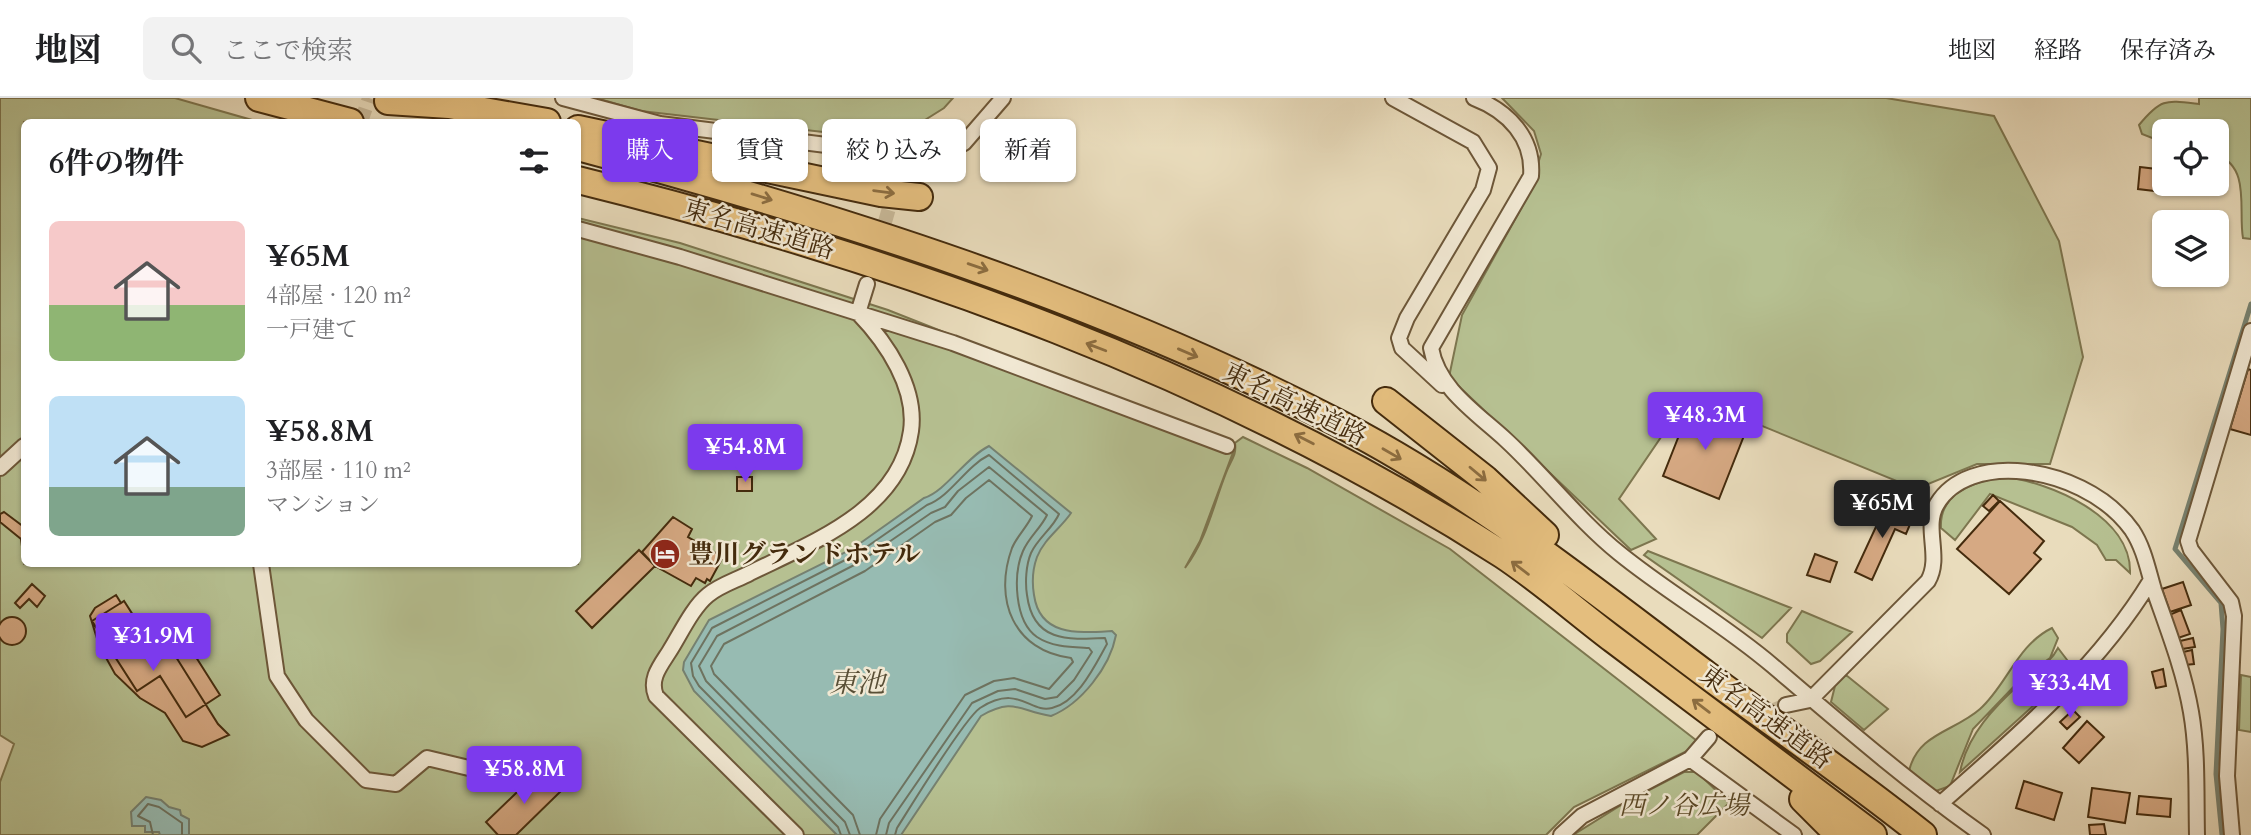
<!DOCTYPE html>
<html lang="ja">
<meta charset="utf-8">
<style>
body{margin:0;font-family:Cardo,"Noto Serif JP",serif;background:#f2f2f2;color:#202124;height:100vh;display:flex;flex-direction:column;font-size:26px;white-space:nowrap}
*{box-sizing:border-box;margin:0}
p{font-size:23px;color:#757577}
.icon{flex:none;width:38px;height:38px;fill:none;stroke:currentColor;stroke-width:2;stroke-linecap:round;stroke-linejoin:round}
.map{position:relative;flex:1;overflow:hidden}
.sheet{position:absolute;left:21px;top:21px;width:560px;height:448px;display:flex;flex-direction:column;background:#fff;border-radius:10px;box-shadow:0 2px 5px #0004}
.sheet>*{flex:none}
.top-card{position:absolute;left:602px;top:21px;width:665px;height:63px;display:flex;gap:14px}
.fabs{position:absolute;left:2152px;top:21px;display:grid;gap:14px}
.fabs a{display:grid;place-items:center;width:77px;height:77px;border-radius:10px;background:#fff;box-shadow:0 2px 5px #0004;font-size:35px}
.price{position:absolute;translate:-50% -60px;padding:0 16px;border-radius:7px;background:#7c3aed;color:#fff;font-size:23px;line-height:46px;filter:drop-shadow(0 2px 4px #0008)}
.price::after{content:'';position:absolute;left:50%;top:42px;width:21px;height:16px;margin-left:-10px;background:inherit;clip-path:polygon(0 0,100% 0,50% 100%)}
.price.selected{background:#222;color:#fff}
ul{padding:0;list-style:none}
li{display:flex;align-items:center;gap:21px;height:175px;padding:0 28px}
li span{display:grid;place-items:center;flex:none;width:196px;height:140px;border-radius:10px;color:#555}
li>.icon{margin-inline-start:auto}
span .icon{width:84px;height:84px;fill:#fffc;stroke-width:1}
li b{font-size:30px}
h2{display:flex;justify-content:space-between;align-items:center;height:84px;padding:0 28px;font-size:30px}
.pill{padding:0 24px;border-radius:10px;background:#fff;box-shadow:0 2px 5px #0004;font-size:24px;line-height:63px}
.pill.selected{background:#7c3aed;color:#fff}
header{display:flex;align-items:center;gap:42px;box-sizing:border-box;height:98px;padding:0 35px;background:#fff;border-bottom:2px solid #e0e0e0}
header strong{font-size:33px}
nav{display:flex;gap:38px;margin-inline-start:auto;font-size:24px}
.search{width:490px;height:63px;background:#f2f2f2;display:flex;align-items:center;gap:18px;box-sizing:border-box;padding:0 24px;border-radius:10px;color:#757577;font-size:26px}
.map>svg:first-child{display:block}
.green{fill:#b6c091;stroke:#7d764f;stroke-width:2}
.water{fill:#97bbb2;stroke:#768170;stroke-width:2}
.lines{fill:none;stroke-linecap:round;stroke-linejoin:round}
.shore{stroke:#6e7360;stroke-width:2}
.stream{stroke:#768170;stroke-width:5}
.building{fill:#d6a983;stroke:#442b0d;stroke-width:2}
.minor-tunnel{stroke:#c8b999;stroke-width:14;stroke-dasharray:14 7;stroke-linecap:butt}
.minor-casing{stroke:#6d5739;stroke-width:18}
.motorway-casing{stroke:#442b0d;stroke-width:30}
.minor{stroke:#f1e8d3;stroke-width:14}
.motorway{stroke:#e4be7e;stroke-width:26}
.oneway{stroke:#8c6d40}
.labels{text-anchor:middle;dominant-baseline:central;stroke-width:5;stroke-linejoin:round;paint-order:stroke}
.street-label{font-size:26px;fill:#442b0d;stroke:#f1e8d3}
.poi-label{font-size:26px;font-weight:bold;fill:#442b0d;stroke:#f1e8d3;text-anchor:start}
.park-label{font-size:26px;font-style:italic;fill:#5b4927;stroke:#f1e8d3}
.water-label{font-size:28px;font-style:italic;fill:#594f36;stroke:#f1e8d3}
</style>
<header>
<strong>地図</strong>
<div class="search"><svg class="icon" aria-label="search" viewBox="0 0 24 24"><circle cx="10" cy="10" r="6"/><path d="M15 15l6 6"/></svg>ここで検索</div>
<nav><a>地図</a><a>経路</a><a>保存済み</a></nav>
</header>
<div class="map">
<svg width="2251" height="737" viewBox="0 0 2251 737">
<rect width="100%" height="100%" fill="#e9dcbc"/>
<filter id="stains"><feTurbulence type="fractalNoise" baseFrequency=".00286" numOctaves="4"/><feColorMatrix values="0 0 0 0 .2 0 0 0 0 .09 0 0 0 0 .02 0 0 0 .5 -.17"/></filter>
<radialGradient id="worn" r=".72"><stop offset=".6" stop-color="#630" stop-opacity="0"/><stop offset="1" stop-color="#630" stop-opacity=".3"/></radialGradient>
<path class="green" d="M 0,0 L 175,0 L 259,24 L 24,24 L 24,466 L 578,466 L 578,120 L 680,145 L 888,212 L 1235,349 L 1200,443 L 1185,470 C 1207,441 1213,408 1226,375 C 1230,363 1237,358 1235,345 L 1243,339 L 1307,370 L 1450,451 L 1701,646 L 1574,709 L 1546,737 L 0,737 L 0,684 L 14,646 L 0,637 Z
M 596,0 L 953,0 L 944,10 L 893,42 L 641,13 Z
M 1502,0 L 1886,0 L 1994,18 L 2059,143 L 2083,259 L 2050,366 L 1977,366 L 1916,391 L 1689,298 L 1619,401 L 1656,441 L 1631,452 L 1449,279 L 1462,217 L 1528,98 L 1541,56 L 1534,33 Z
M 2199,0 L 2251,0 L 2251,141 L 2243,140 C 2238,113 2251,69 2217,57 L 2217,33 L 2165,33 L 2165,45 L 2142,36 L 2139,27 C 2161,0 2166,2 2199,6 Z
M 2004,379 C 2051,384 2132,419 2130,475 L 2116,462 L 2106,462 L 2097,447 L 2072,429 L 1990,396 L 1955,442 L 1941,430 C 1939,395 1974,383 2004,379 Z
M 1648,453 L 1791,510 L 1762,540 L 1644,457 Z
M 1802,513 L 1852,534 L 1820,563 L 1811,566 L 1787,544 L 1787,536 Z
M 2052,530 L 2058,540 L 2050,560 L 2022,580 L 1973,631 L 1950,688 L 1933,694 L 1909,673 C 1918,635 1954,634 1980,611 C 2007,587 2017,547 2052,530 Z
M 2058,550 L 2074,571 L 1960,674 C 1967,637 1995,608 2022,584 C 2035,572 2050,566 2058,550 Z
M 1846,577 L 1888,611 L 1864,632 L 1831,604 L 1835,588 Z
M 2241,577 L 2251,579 L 2251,634 L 2239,632 Z
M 1684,674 L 1697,674 L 1729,705 L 1697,737 L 1573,737 L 1626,704 Z"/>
<path class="water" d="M 989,348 L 1071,415 C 1061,430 1044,441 1037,459 C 1033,470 1032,485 1034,497 C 1040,539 1079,535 1112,533 L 1116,537 C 1110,569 1081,606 1051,618 C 1019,613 1014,599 981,618 L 901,737 L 837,737 L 694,593 L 683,572 L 684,564 L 709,522 L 852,451 L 924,400 C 946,393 965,360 989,348 Z
M 146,699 L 161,702 L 169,709 L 180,712 L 181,717 L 189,721 L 189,737 L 160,737 L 159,734 L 145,734 L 145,728 L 132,728 L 131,714 Z"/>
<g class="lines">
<path class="shore" d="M 153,737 L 150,724 L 138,718 L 148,706 L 159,709 L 182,725 L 182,737
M 841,737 L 838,729 L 699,588 L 693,578 L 691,565 L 712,530 L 855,457 L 927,407 C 951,398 965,369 989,357 L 1059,416 C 1053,430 1038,440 1031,455 C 1026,467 1025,484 1027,497 C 1033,544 1067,542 1105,540 L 1107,546 C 1095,567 1078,604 1052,610 C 1030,616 1019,585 980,610 C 964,621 911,708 897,730 L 895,737
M 850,737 L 845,724 L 706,583 L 699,568 L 717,538 L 860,464 L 931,415 L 945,409 L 958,393 L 989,369 L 1047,417 C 1041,430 1029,439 1023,453 C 1013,476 1014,523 1037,539 C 1052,549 1071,549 1089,550 L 1092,554 L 1074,582 L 1057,599 L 1045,601 L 1015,591 L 998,593 L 972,605 L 889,725 L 886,737
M 860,737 L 853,717 L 714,576 L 711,568 L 724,546 L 865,473 L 935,424 L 951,417 L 966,400 L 989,382 L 1032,418 C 1027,429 1017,438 1012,450 C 993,502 1014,553 1071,560 L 1073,564 L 1049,591 L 1014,580 L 994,583 L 965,597 L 880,721 L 876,737"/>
<path class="stream" d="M 2222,737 L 2216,676 L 2223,531 L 2221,505 L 2175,451 L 2251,206"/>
</g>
<path class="building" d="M 2140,69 L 2165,72 L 2165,86 L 2172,86 L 2171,95 L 2138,91 Z
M 2248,271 L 2251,272 L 2251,337 L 2230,331 Z
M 1691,307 L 1747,330 L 1719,401 L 1663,378 Z
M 737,379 L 752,379 L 752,393 L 737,393 Z
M 1993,397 L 1999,403 L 1989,413 L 1983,408 Z
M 2000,403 L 2044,443 L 2034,455 L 2041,461 L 2009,496 L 1957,451 Z
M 1887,405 L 1904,412 L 1901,419 L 1911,424 L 1906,436 L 1895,431 L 1872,482 L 1855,474 Z
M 4,414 L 24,429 L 24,463 L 21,441 L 0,424 L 0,416 Z
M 673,419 L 692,431 L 688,439 L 723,459 L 710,483 L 707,481 L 705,485 L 696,480 L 691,488 L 655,468 L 642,454 Z
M 639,452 L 655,468 L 592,530 L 576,513 Z
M 1815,456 L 1837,464 L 1830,484 L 1807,477 Z
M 2183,484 L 2191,507 L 2170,514 L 2162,491 Z
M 32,486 L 45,498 L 37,509 L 29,501 L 20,510 L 15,505 Z
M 116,497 L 121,505 L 124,503 L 149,542 L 161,535 L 218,626 L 229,637 L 202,649 L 183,643 L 165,615 L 140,600 L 115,576 L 99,547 L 90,518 L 95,510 Z
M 124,503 L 149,542 L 175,526 L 220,597 L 186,619 L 160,578 L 137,593 L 92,523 Z
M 2181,512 L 2190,536 L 2178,540 L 2169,517 Z
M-2 533a14 14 0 1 1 28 0a14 14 0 1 1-28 0Z
M 2193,540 L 2195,549 L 2182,551 L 2180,543 Z
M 2192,552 L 2194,566 L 2185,567 L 2183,554 Z
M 2163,571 L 2166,588 L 2156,590 L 2152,574 Z
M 2073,612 L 2080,619 L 2067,631 L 2060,624 Z
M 2087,623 L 2104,639 L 2079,665 L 2063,650 Z
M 540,672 L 561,693 L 516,737 L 498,737 L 486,724 Z
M 2024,683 L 2062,695 L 2054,722 L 2016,710 Z
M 2092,690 L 2130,695 L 2125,725 L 2088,719 Z
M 2139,698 L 2171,701 L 2170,719 L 2137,716 Z
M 2104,726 L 2106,737 L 2090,737 L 2089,727 Z"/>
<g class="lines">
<path class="minor-tunnel" d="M 361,24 L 369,0
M 867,186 L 894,93
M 1729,631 L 1786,607"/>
<g class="minor-casing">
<path id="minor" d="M 563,0 L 660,26 L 905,57 L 950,53 L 964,45 L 1003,0
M 1393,0 L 1473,44 L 1489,70 L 1483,92 L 1407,220 L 1399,240 L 1402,250 L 1442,287
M 1474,0 C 1508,13 1534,40 1531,78 L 1431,250 C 1438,291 1478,316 1506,342 C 1545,378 1578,422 1619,455 C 1668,495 1724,526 1773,568 C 1841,626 1909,685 1983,737
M 899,77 L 905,57
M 578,131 L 680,159 L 953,245 L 1227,348
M 0,370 L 24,348
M 261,466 L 277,578 L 306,622 L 366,682 L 396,686 L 427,660 L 473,671 L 510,671
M 1786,607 L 1810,602 L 1928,483 C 1942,459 1923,429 1937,406 C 1953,379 1988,371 2017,373 C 2060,376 2106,396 2132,432 C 2144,450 2148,472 2154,492 C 2168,532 2184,573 2191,614 C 2198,654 2196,697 2197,737
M 1690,661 L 1794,737
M 1940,706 C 2017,638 2097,571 2151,482
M 796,737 L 656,598 C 649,581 660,568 669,554 C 680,537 692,510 708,497 C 720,487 737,482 750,475 C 813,444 900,412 911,333 C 917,290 887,245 858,215 L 867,186
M 1561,737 L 1582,718 L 1690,661 L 1709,639
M 2232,737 L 2227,678 L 2234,518 L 2231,504 L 2191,452 L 2188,443 L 2251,233"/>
</g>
<g class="motorway-casing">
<path id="motorway" d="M 259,0 L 350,24
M 388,3 L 449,7 L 547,24
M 578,31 L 881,95 L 919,99
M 578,49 C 840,119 1098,201 1340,326 C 1473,395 1588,488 1707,577 C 1779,630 1853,681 1923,737
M 578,82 C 901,162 1222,276 1503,457 C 1542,483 1577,514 1614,542 C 1700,607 1787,672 1873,737
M 1386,303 L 1485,381 L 1545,437
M 1803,701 L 1839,737"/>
</g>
<use href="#minor" class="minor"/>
<use href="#motorway" class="motorway"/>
</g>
<defs><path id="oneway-shaft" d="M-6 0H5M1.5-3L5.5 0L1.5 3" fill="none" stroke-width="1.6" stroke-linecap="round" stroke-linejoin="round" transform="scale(1.75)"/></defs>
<g class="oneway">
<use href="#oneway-shaft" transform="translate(884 94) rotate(8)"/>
<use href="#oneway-shaft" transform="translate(762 99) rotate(17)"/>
<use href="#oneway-shaft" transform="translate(978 169) rotate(19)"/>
<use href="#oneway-shaft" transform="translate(1096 249) rotate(-159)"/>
<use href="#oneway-shaft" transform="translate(1188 255) rotate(23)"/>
<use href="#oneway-shaft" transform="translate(1304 341) rotate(-153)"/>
<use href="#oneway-shaft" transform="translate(1392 356) rotate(30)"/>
<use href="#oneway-shaft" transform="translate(1478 376) rotate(40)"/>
<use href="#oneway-shaft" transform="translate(1520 470) rotate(-143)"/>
<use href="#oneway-shaft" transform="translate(1701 608) rotate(-143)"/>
</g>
<defs>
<g id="hotel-disc" transform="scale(1.575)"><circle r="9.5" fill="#8f2418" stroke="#f1e8d3"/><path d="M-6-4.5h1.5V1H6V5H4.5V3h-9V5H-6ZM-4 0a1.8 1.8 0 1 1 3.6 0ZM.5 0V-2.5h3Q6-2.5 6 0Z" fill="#fff"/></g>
</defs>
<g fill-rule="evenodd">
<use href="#hotel-disc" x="665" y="456"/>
</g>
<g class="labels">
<g class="street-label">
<text transform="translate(759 131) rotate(16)">東名高速道路</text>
<text transform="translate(1295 306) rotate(26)">東名高速道路</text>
<text transform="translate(1766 619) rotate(36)">東名高速道路</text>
</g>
<g class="poi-label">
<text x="688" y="456">豊川グランドホテル</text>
</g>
<g class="park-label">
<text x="1684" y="707">西ノ谷広場</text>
</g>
<g class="water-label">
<text x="857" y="585">東池</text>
</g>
</g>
<rect width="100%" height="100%" filter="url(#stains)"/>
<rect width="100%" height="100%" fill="url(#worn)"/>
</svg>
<div class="fabs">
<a><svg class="icon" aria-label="locate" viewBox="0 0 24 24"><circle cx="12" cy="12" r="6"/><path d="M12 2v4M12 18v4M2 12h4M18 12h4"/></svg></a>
<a><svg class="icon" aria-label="layers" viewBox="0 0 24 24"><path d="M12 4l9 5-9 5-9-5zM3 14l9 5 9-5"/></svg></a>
</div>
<b class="price" style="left:1705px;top:354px">¥48.3M</b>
<b class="price" style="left:745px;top:386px">¥54.8M</b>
<b class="price selected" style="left:1882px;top:442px">¥65M</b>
<b class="price" style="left:153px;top:575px">¥31.9M</b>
<b class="price" style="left:2070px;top:622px">¥33.4M</b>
<b class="price" style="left:524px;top:708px">¥58.8M</b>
<div class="top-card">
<a class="pill selected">購入</a>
<a class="pill">賃貸</a>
<a class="pill">絞り込み</a>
<a class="pill">新着</a>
</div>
<section class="sheet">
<h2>6件の物件<svg class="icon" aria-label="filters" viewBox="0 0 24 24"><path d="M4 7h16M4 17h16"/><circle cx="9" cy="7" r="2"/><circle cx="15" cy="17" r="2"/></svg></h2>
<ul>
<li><span style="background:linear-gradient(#f6c9c9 60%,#8fb573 0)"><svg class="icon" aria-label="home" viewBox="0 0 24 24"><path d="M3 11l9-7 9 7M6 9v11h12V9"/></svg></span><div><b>¥65M</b><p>4部屋 · 120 m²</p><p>一戸建て</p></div></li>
<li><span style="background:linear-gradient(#bfe0f5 65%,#7fa58c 0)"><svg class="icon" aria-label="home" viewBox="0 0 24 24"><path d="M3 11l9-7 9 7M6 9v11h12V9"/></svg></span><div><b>¥58.8M</b><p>3部屋 · 110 m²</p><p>マンション</p></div></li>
</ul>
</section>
</div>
